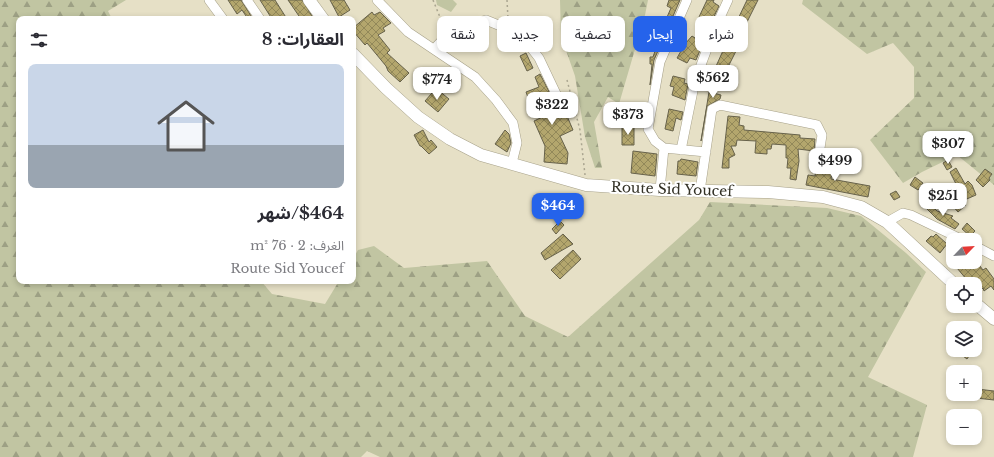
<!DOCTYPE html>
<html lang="ar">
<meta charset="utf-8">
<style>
body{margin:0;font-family:"Libre Baskerville","Noto Sans Arabic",serif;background:#f7f7f7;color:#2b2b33;direction:rtl;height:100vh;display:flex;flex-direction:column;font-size:15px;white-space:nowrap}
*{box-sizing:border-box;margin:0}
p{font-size:13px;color:#7c7c81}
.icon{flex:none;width:22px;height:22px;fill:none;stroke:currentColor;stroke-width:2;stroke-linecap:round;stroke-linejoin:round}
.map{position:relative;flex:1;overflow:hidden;direction:ltr}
.drawer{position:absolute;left:16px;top:16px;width:340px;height:268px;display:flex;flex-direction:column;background:#fff;border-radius:8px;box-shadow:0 2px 6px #0003;direction:rtl}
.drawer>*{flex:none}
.banner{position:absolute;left:368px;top:16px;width:380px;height:36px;direction:rtl;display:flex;gap:8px}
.needle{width:26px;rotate:65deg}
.tools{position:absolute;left:946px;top:233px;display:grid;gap:8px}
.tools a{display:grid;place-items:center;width:36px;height:36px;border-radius:8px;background:#fff;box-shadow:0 2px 6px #0003;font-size:20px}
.price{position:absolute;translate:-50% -34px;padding:0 9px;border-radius:8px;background:#fff;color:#222;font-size:13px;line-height:26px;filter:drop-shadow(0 1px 2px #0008)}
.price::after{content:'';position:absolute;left:50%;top:24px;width:12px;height:9px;margin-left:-6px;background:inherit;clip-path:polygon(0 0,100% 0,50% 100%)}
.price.on{background:#2563eb;color:#fff}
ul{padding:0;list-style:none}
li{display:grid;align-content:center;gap:8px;height:212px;padding:0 12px}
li+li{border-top:1px solid #e1e1e2}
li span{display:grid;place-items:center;height:124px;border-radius:8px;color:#555}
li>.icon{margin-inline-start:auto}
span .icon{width:72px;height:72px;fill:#fffc;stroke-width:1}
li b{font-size:17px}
h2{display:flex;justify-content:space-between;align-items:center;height:48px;padding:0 12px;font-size:17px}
.tag{padding:0 14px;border-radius:8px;background:#fff;box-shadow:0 2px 6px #0003;font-size:14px;line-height:36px}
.tag.on{background:#2563eb;color:#fff}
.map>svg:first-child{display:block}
.grass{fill:#c1c5a2}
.forest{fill:url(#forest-firs)}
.building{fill:url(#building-cross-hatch);stroke:#67624b}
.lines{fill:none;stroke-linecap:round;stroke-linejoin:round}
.minor-casing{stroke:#a6a088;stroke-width:10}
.major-casing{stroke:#a6a088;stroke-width:13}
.path{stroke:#aaa590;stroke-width:1.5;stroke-dasharray:2 3;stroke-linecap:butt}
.minor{stroke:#fff;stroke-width:9}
.major{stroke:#fff;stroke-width:12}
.labels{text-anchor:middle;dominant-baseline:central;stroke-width:4;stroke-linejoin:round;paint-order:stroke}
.street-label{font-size:14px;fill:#323025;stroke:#fff}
</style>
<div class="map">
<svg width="994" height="457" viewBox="0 0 994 457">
<defs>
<pattern id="forest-firs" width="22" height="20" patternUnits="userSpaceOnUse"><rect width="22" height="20" fill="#c1c5a2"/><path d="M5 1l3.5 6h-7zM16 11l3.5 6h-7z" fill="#9da084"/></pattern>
<pattern id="building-cross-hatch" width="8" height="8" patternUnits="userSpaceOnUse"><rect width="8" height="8" fill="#b3a66d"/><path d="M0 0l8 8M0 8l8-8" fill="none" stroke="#928859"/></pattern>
</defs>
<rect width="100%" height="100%" fill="#e6e0c6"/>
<path class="grass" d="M 436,0 L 453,0 L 457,4 L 451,12 L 437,5 Z"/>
<path class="forest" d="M 0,0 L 126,0 L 108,11 L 112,19 L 19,19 L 19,281 L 261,281 L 272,294 L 325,304 L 339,281 L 353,281 L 353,259 L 358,250 L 374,246 L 404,268 L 487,261 L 525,316 L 568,337 L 699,220 L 710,202 L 827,208 L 861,216 L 906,253 L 926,272 L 868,377 L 927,405 L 913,457 L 380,457 L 367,451 L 361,457 L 0,457 Z
M 560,0 L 648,0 L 645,15 L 619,104 L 608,97 L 594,122 L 602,168 L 595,168 L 585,137 L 575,76 L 561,36 Z
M 803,0 L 994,0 L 994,185 L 957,155 L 922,172 L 903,183 L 870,140 L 914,98 L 914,67 L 893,43 L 867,54 L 802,4 Z"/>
<path class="building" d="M 228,0 L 241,0 L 253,19 L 248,19 L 242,10 L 237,14 Z
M 260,0 L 275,0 L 287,19 L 272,19 Z
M 288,0 L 302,0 L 314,19 L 301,19 Z
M 330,0 L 344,0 L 350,10 L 339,17 Z
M 669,0 L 680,0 L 654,60 L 650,85 L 652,64 L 650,64 L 650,57 L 653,57 L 661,34 L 662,36 L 666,25 L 664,24 L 671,8 L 667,6 Z
M 707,0 L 714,0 L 713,2 L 719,6 L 710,25 L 711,23 L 699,17 Z
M 747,0 L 758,0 L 734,48 L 737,49 L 723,77 L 713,73 L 726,44 L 727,45 L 739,22 L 737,21 Z
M 372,12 L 374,15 L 380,12 L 391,23 L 383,28 L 385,31 L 378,35 L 390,50 L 387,53 L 409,73 L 400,82 L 388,71 L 386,66 L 367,43 L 365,45 L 353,31 L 353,28 Z
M 692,36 L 703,43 L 696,60 L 690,58 L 687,63 L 677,58 L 685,44 Z
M 526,53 L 533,68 L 527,71 L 520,56 Z
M 540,74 L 559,111 L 564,109 L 573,130 L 560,136 L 568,153 L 567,164 L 544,162 L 545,146 L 534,121 L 551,113 L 542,94 L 529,100 L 526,92 L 539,87 L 535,77 Z
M 673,76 L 685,79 L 684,83 L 688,84 L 685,100 L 672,95 L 674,87 L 670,86 Z
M 438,90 L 449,99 L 438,112 L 425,101 L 432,93 L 434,95 Z
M 709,92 L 721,95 L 720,99 L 707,106 L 701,141 Z
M 669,109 L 683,112 L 681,120 L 676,118 L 673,131 L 665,129 Z
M 614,110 L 627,119 L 620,127 L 608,118 Z
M 728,116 L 740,117 L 739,125 L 744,126 L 744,130 L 800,135 L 800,138 L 815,139 L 814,151 L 798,149 L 799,161 L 796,180 L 790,179 L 791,168 L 787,168 L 788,158 L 786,158 L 786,145 L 772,144 L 771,149 L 767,149 L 767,154 L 755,153 L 756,141 L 737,140 L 736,146 L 731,146 L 735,155 L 729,158 L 729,168 L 722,168 Z
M 622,127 L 634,127 L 634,145 L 622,145 Z
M 423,130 L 429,142 L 431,140 L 437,147 L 429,154 L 421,146 L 420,146 L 414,135 Z
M 505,130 L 509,134 L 511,143 L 507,152 L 495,144 Z
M 633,151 L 657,154 L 655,176 L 631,173 Z
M 825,155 L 824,162 L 830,163 L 829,172 L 832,172 L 831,179 L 870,186 L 868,197 L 806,185 L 808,175 L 815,176 L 816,167 L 823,164 Z
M 681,159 L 698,162 L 696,176 L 677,174 L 678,161 L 680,161 Z
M 948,160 L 952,167 L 947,170 L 943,163 Z
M 956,168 L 965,184 L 968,181 L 972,185 L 976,195 L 962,201 L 966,205 L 958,212 L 945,197 L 957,186 L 950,172 Z
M 985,169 L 992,174 L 989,178 L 990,180 L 983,187 L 976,180 Z
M 915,177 L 923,183 L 918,190 L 910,185 Z
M 896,191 L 900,197 L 894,200 L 890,194 Z
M 930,204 L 937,211 L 953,216 L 951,218 L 959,224 L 955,229 L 937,219 L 926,208 Z
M 560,221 L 564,225 L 556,234 L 552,229 Z
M 967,223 L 975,231 L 970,236 L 962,229 Z
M 563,234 L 573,244 L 545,260 L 541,253 Z
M 936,234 L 947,244 L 940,253 L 926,241 L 931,236 L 933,237 Z
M 573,250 L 581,259 L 560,279 L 551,270 Z
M 976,261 L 983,270 L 986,268 L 994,279 L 994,290 L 991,286 L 984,291 L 983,288 L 978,292 L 975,284 L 972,284 L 969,279 L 967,280 L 952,262 L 963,262 L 967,268 Z
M 955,350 L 973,350 L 967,359 Z
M 977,389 L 994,391 L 994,400 L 976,398 Z"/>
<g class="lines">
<g class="minor-casing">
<path id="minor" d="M 209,0 L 223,19
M 247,0 L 260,19
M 377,0 L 408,32 L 475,77 L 496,100 L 513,123 L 517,143 L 512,163
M 434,49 L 447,35 L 463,26 L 486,20 L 508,29 L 528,44 L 539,58 L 558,98
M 664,148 L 706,152
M 681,150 L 695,81 L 713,33 L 728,0
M 660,190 L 664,148 L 655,141 L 648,129 L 660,62 L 687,0
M 700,191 L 712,109 L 720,105 L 817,125 L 822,135 L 818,161
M 887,222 L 903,213 L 911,215 L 963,240
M 975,246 L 994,256"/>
</g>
<g class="major-casing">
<path id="major" d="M 309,0 L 323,19
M 353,54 L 386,88 L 418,117 L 450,139 L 481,155 L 586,185 L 660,190 L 768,192 L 823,197 L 861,207 L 887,222 L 954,284
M 975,303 L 994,319"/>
</g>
<path class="path" d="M 433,0 L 444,27
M 507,0 L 508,19
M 567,80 L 580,130 L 585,175"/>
<use href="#minor" class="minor"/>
<use href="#major" class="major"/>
</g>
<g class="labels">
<g class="street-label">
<text transform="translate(672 189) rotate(2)">Route Sid Youcef</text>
</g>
</g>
</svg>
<div class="tools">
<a><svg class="needle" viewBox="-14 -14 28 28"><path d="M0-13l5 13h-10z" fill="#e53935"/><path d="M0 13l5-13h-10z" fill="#7c7c81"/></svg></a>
<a><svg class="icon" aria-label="locate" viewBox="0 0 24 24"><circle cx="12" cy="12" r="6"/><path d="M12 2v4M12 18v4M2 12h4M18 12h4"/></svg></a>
<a><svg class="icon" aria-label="layers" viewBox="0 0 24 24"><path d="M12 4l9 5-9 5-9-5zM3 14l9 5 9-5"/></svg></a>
<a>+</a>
<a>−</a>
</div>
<b class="price" style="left:713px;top:99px">$562</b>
<b class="price" style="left:437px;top:101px">$774</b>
<b class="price" style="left:552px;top:126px">$322</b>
<b class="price" style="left:628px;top:136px">$373</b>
<b class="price" style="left:948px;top:165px">$307</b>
<b class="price" style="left:835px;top:182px">$499</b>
<b class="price" style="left:943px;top:217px">$251</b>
<b class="price on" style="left:558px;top:227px">$464</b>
<div class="banner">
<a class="tag">شراء</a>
<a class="tag on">إيجار</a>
<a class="tag">تصفية</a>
<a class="tag">جديد</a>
<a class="tag">شقة</a>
</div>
<section class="drawer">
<h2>العقارات: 8<svg class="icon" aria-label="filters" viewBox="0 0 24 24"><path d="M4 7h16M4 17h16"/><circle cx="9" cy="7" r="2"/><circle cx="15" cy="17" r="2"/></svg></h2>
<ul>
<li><span style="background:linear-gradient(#c9d6e8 65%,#9aa5b1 0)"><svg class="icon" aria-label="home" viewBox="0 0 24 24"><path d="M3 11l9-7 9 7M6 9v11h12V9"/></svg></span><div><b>$464/شهر</b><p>الغرف: 2 · 76 m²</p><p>Route Sid Youcef</p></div></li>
</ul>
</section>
</div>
